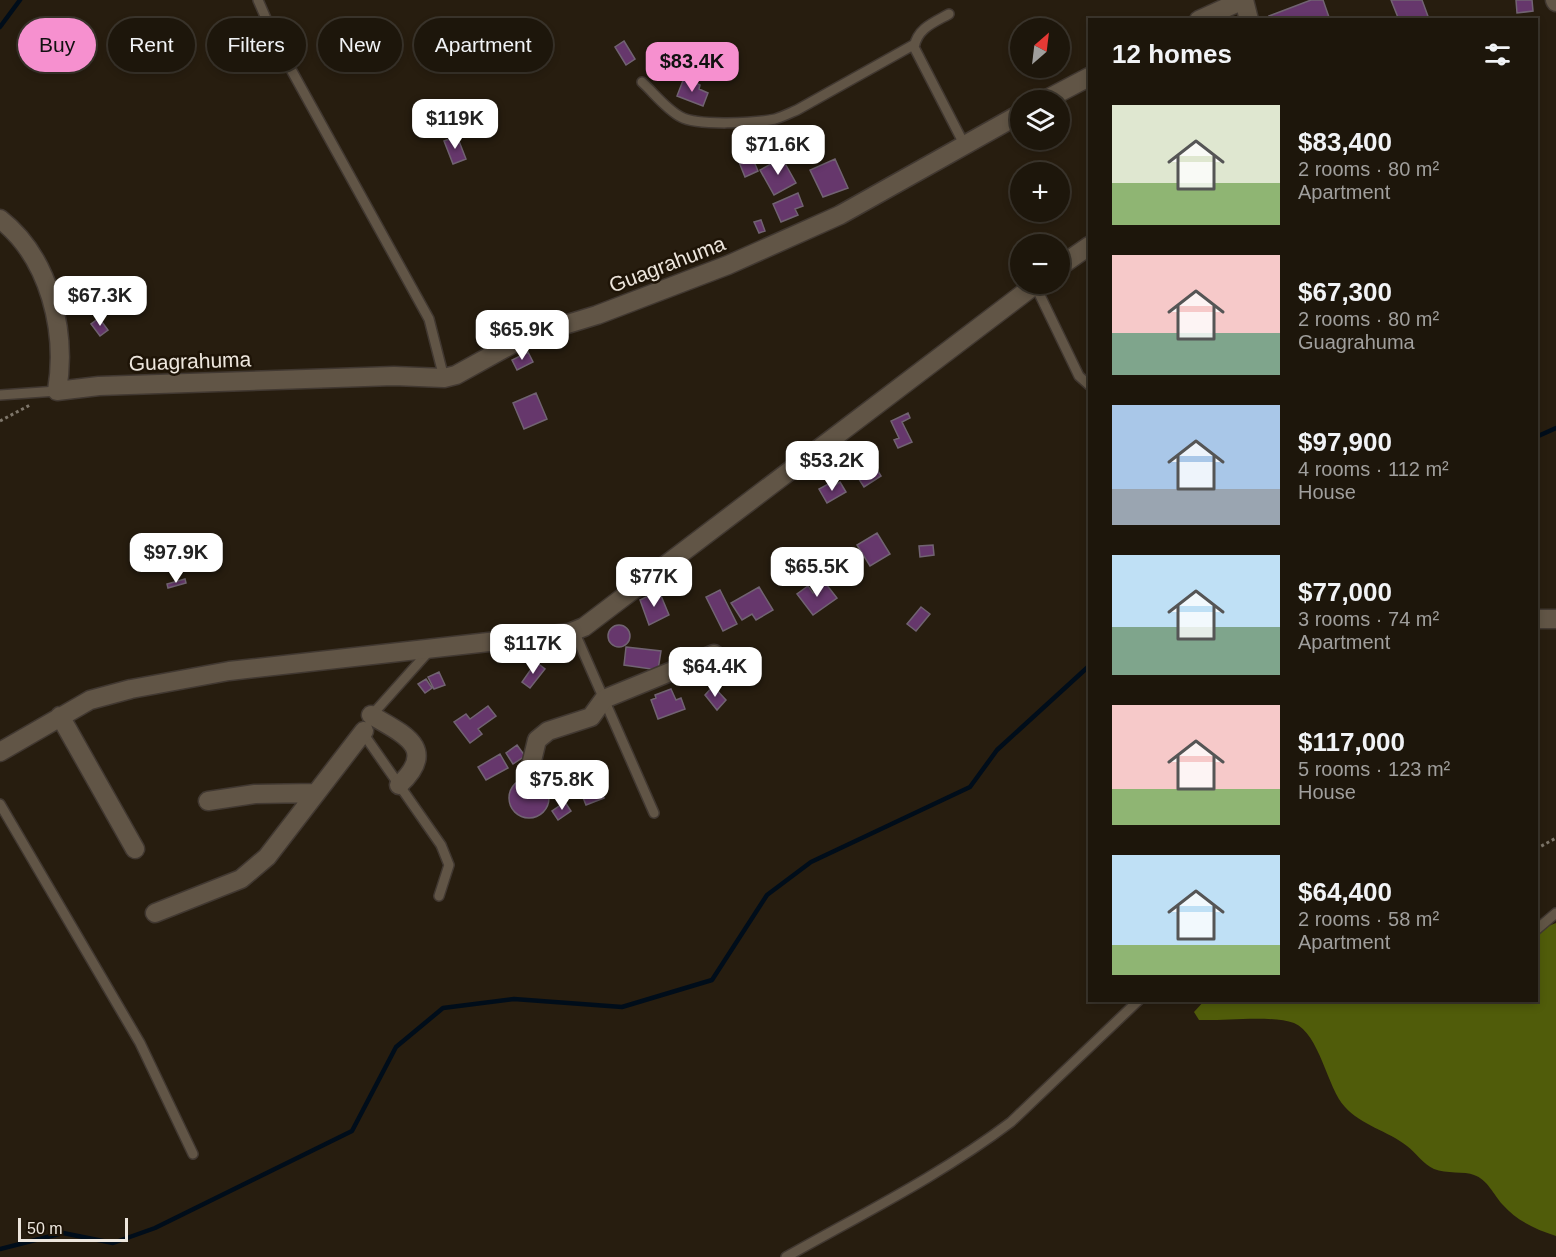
<!DOCTYPE html>
<meta charset="utf-8">
<style>
body{margin:0;font-family:Helvetica,sans-serif;background:#2a2319;color:#f1f3f6;height:100vh;display:flex;flex-direction:column;font-size:22px;white-space:nowrap}
*{box-sizing:border-box;margin:0}
p{font-size:20px;color:#a09f9d}
.icon{flex:none;width:33px;height:33px;fill:none;stroke:currentColor;stroke-width:2;stroke-linecap:round;stroke-linejoin:round}
.map{position:relative;flex:1;overflow:hidden}
.panel{position:absolute;left:1088px;top:18px;width:450px;height:984px;display:flex;flex-direction:column;background:#1d160b;border-radius:0px;box-shadow:0 3px 9px #0003,0 0 0 2px #3b352c}
.panel>*{flex:none}
.hud{position:absolute;left:18px;top:18px;width:570px;height:54px;display:flex;gap:12px}
.needle{width:39px;rotate:28deg}
.controls{position:absolute;left:1010px;top:18px;display:grid;gap:12px}
.controls a{display:grid;place-items:center;width:60px;height:60px;border-radius:50%;background:#1d160b;box-shadow:0 3px 9px #0003,0 0 0 2px #3b352c;font-size:30px}
.scale{position:absolute;left:18px;bottom:15px;width:110px;box-sizing:border-box;padding-left:6px;border:3px solid #ede6dd;border-top:0;font-size:16px;line-height:21px;white-space:nowrap;color:#ede6dd;-webkit-text-stroke:4px #1e1407;paint-order:stroke}
.price{position:absolute;translate:-50% -51px;padding:0 14px;border-radius:12px;background:#fff;color:#222;font-size:20px;line-height:39px;filter:drop-shadow(0 2px 3px #0008)}
.price::after{content:'';position:absolute;left:50%;top:36px;width:18px;height:14px;margin-left:-9px;background:inherit;clip-path:polygon(0 0,100% 0,50% 100%)}
.price.current{background:#f690cf;color:#111}
ul{padding:0;list-style:none}
li{display:flex;align-items:center;gap:18px;height:150px;padding:0 24px}
li span{display:grid;place-items:center;flex:none;width:168px;height:120px;border-radius:0px;color:#555}
li>.icon{margin-inline-start:auto}
span .icon{width:72px;height:72px;fill:#fffc;stroke-width:1}
li b{font-size:26px}
h2{display:flex;justify-content:space-between;align-items:center;height:72px;padding:0 24px;font-size:26px}
.tag{padding:0 21px;border-radius:27px;background:#1d160b;box-shadow:0 3px 9px #0003,0 0 0 2px #3b352c;font-size:21px;line-height:54px}
.tag.current{background:#f690cf;color:#111}
.map>svg:first-child{display:block}
.forest{fill:#505c0a}
.lines{fill:none;stroke-linecap:round;stroke-linejoin:round}
.stream{stroke:#000d1a;stroke-width:4.5}
.building{fill:#66376c;stroke:#716372;stroke-width:1.5}
.lane-casing{stroke:#413831;stroke-width:12}
.street-casing{stroke:#413831;stroke-width:21}
.path{stroke:#7e766a;stroke-width:3;stroke-dasharray:3 3;stroke-linecap:butt}
.lane{stroke:#615546;stroke-width:9}
.street{stroke:#615546;stroke-width:18}
.labels{text-anchor:middle;dominant-baseline:central;stroke-width:5;stroke-linejoin:round;paint-order:stroke}
.street-label{font-size:21px;fill:#ede6dd;stroke:#1e1407}
</style>
<div class="map">
<svg width="1556" height="1257" viewBox="0 0 1556 1257">
<rect width="100%" height="100%" fill="#271d0f"/>
<path class="forest" d="M 1556,923 L 1556,1236 C 1535,1229 1517,1221 1502,1204 C 1494,1195 1487,1179 1474,1175 C 1465,1171 1446,1174 1434,1169 C 1424,1165 1415,1152 1407,1146 C 1388,1131 1361,1125 1345,1107 C 1327,1088 1320,1034 1294,1023 C 1271,1015 1224,1021 1199,1020 L 1194,1012 L 1205,1000 L 1536,1000 L 1536,931 Z"/>
<g class="lines">
<path class="stream" d="M 0,27 L 20,0
M 1536,437 L 1556,428
M 0,1249 L 63,1233 L 113,1243 L 155,1228 L 352,1131 L 396,1047 L 443,1008 L 514,999 L 622,1007 L 712,980 L 767,895 L 811,862 L 970,787 L 997,750 L 1089,666"/>
</g>
<path class="building" d="M 1311,0 L 1323,0 L 1330,20 L 1271,20 L 1269,16 Z
M 1391,0 L 1422,0 L 1429,19 L 1399,20 Z
M 1516,0 L 1532,0 L 1533,11 L 1517,13 Z
M 624,41 L 635,59 L 626,65 L 615,47 Z
M 684,78 L 700,85 L 699,89 L 708,93 L 703,106 L 677,96 Z
M 457,136 L 466,159 L 453,164 L 444,141 Z
M 752,157 L 758,171 L 745,177 L 739,162 Z
M 782,158 L 796,183 L 774,195 L 760,170 Z
M 835,159 L 848,188 L 823,197 L 810,170 Z
M 798,193 L 803,206 L 795,209 L 798,215 L 781,222 L 773,204 Z
M 761,220 L 765,231 L 759,233 L 754,222 Z
M 99,318 L 108,330 L 100,336 L 91,324 Z
M 528,352 L 533,362 L 517,370 L 512,360 Z
M 536,393 L 547,419 L 524,429 L 513,403 Z
M 908,413 L 910,418 L 902,422 L 912,442 L 898,448 L 894,440 L 899,438 L 891,421 Z
M 873,463 L 881,476 L 864,487 L 855,473 Z
M 840,482 L 846,492 L 827,503 L 819,489 L 830,483 L 832,487 Z
M 877,533 L 890,554 L 870,566 L 857,545 Z
M 933,545 L 934,555 L 920,557 L 919,546 Z
M 806,549 L 818,566 L 798,581 L 786,564 Z
M 844,555 L 848,560 L 837,567 L 834,562 Z
M 185,579 L 186,583 L 168,588 L 167,584 Z
M 826,584 L 837,598 L 813,615 L 797,594 L 808,586 L 813,593 Z
M 759,587 L 773,610 L 756,620 L 752,614 L 742,620 L 731,603 Z
M 720,590 L 737,624 L 723,631 L 706,597 Z
M 659,591 L 669,615 L 649,625 L 640,600 Z
M 921,607 L 930,614 L 916,631 L 907,624 Z
M608 636a11 11 0 1 1 22 0a11 11 0 1 1-22 0Z
M 626,647 L 661,651 L 658,670 L 624,665 Z
M 536,662 L 545,669 L 530,688 L 522,682 Z
M 439,672 L 445,685 L 434,689 L 428,677 Z
M 426,679 L 432,688 L 425,693 L 418,684 Z
M 713,686 L 726,700 L 717,710 L 705,695 Z
M 671,689 L 676,700 L 681,698 L 685,709 L 658,719 L 651,700 L 656,698 L 655,695 Z
M 488,706 L 496,716 L 478,729 L 482,734 L 470,743 L 454,722 L 466,714 L 470,719 Z
M 517,745 L 525,756 L 513,764 L 506,753 Z
M 500,754 L 508,768 L 486,780 L 478,767 Z
M509 798a20 20 0 1 1 40 0a20 20 0 1 1-40 0Z
M 601,789 L 604,798 L 586,805 L 582,795 Z
M 565,802 L 571,811 L 558,820 L 552,811 Z"/>
<g class="lines">
<g class="lane-casing">
<path id="lane" d="M 258,0 L 277,44 L 429,319 L 444,378
M 949,14 C 933,23 918,28 914,47 L 964,144
M 642,82 C 654,93 666,109 681,117 C 697,126 756,123 775,119 C 782,117 790,113 797,110 L 915,44
M 1035,285 L 1079,376 L 1089,385
M 0,395 L 57,391
M 574,631 L 654,813
M 371,716 L 430,650
M 364,731 L 365,736 L 441,845 L 449,865 L 439,896
M 0,804 L 140,1043 L 193,1154
M 1536,930 L 1556,913
M 786,1257 C 862,1214 941,1175 1011,1122 L 1139,1000"/>
</g>
<g class="street-casing">
<path id="street" d="M 1244,0 L 1249,20
M 1555,0 L 1556,2
M 1199,20 L 1243,0
M 1045,100 L 1089,77
M 0,219 C 50,258 67,332 57,391 L 99,386 L 394,376 L 444,378 L 456,375 L 525,337 L 597,315 L 728,265 L 840,215 L 1020,114
M 1059,267 L 1089,246
M 1536,619 L 1556,619
M 371,715 C 403,734 439,748 399,785
M 60,716 L 135,849
M 0,752 L 90,700 L 131,689 L 229,671 L 569,633 L 584,627 L 1036,284
M 531,765 L 537,740 L 548,731 L 591,717 L 604,699 L 714,654
M 208,801 L 255,794 L 316,793
M 155,913 L 241,879 L 267,857 L 364,731"/>
</g>
<path class="path" d="M 0,421 L 30,405
M 1536,849 L 1556,838"/>
<use href="#lane" class="lane"/>
<use href="#street" class="street"/>
</g>
<g class="labels">
<g class="street-label">
<text transform="translate(667 264) rotate(-21)">Guagrahuma</text>
<text transform="translate(190 361) rotate(-2)">Guagrahuma</text>
</g>
</g>
</svg>
<div class="controls">
<a><svg class="needle" viewBox="-14 -14 28 28"><path d="M0-13l5 13h-10z" fill="#e53935"/><path d="M0 13l5-13h-10z" fill="#a09f9d"/></svg></a>
<a><svg class="icon" aria-label="layers" viewBox="0 0 24 24"><path d="M12 4l9 5-9 5-9-5zM3 14l9 5 9-5"/></svg></a>
<a>+</a>
<a>−</a>
</div>
<div class="scale">50 m</div>
<b class="price current" style="left:692px;top:93px">$83.4K</b>
<b class="price" style="left:455px;top:150px">$119K</b>
<b class="price" style="left:778px;top:176px">$71.6K</b>
<b class="price" style="left:100px;top:327px">$67.3K</b>
<b class="price" style="left:522px;top:361px">$65.9K</b>
<b class="price" style="left:832px;top:492px">$53.2K</b>
<b class="price" style="left:176px;top:584px">$97.9K</b>
<b class="price" style="left:817px;top:598px">$65.5K</b>
<b class="price" style="left:654px;top:608px">$77K</b>
<b class="price" style="left:533px;top:675px">$117K</b>
<b class="price" style="left:715px;top:698px">$64.4K</b>
<b class="price" style="left:562px;top:811px">$75.8K</b>
<div class="hud">
<a class="tag current">Buy</a>
<a class="tag">Rent</a>
<a class="tag">Filters</a>
<a class="tag">New</a>
<a class="tag">Apartment</a>
</div>
<section class="panel">
<h2>12 homes<svg class="icon" aria-label="filters" viewBox="0 0 24 24"><path d="M4 7h16M4 17h16"/><circle cx="9" cy="7" r="2"/><circle cx="15" cy="17" r="2"/></svg></h2>
<ul>
<li><span style="background:linear-gradient(#dfe7d0 65%,#8fb573 0)"><svg class="icon" aria-label="home" viewBox="0 0 24 24"><path d="M3 11l9-7 9 7M6 9v11h12V9"/></svg></span><div><b>$83,400</b><p>2 rooms · 80 m²</p><p>Apartment</p></div></li>
<li><span style="background:linear-gradient(#f6c9c9 65%,#7fa58c 0)"><svg class="icon" aria-label="home" viewBox="0 0 24 24"><path d="M3 11l9-7 9 7M6 9v11h12V9"/></svg></span><div><b>$67,300</b><p>2 rooms · 80 m²</p><p>Guagrahuma</p></div></li>
<li><span style="background:linear-gradient(#a9c7e8 70%,#9aa5b1 0)"><svg class="icon" aria-label="home" viewBox="0 0 24 24"><path d="M3 11l9-7 9 7M6 9v11h12V9"/></svg></span><div><b>$97,900</b><p>4 rooms · 112 m²</p><p>House</p></div></li>
<li><span style="background:linear-gradient(#bfe0f5 60%,#7fa58c 0)"><svg class="icon" aria-label="home" viewBox="0 0 24 24"><path d="M3 11l9-7 9 7M6 9v11h12V9"/></svg></span><div><b>$77,000</b><p>3 rooms · 74 m²</p><p>Apartment</p></div></li>
<li><span style="background:linear-gradient(#f6c9c9 70%,#8fb573 0)"><svg class="icon" aria-label="home" viewBox="0 0 24 24"><path d="M3 11l9-7 9 7M6 9v11h12V9"/></svg></span><div><b>$117,000</b><p>5 rooms · 123 m²</p><p>House</p></div></li>
<li><span style="background:linear-gradient(#bfe0f5 75%,#8fb573 0)"><svg class="icon" aria-label="home" viewBox="0 0 24 24"><path d="M3 11l9-7 9 7M6 9v11h12V9"/></svg></span><div><b>$64,400</b><p>2 rooms · 58 m²</p><p>Apartment</p></div></li>
</ul>
</section>
</div>
